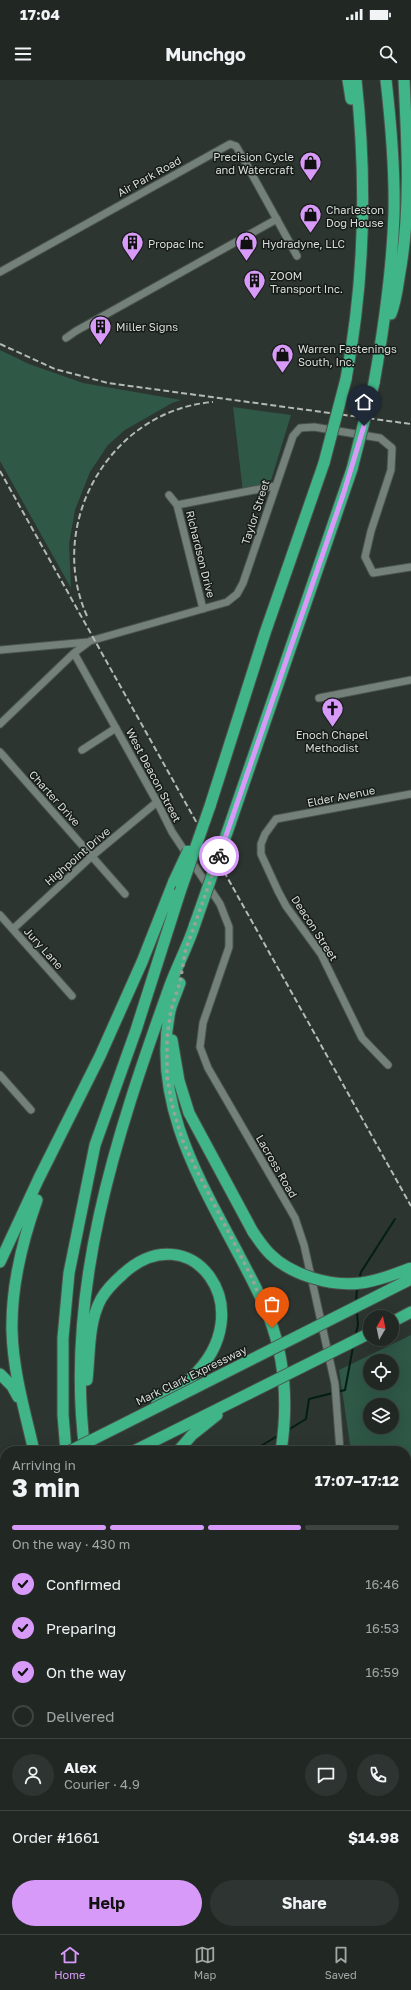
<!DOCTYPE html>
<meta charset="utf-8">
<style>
body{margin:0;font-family:"Golos Text",sans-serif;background:#2d3431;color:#f1f3f6;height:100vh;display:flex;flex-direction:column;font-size:15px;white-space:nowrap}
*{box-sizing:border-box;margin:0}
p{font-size:13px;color:#a2a6a6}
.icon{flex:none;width:22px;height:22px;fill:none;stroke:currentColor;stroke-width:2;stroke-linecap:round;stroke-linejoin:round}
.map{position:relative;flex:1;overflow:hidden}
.details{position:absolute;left:0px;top:1366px;width:411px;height:488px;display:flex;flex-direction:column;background:#212824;border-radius:16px 16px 0 0;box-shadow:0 4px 16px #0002,0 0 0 1px #3e4441}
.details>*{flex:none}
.needle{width:26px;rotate:9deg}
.controls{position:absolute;left:363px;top:1230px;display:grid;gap:8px}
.controls a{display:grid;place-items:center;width:36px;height:36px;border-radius:50%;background:#212824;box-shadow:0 4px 16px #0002,0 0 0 1px #3e4441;font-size:20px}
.pin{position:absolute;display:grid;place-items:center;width:34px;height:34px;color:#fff;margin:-41px -17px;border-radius:50% 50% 50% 0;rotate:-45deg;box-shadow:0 0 4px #0007}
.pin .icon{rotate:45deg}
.courier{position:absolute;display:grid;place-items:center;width:40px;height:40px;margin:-20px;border:3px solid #d89af8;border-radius:50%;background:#fff;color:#222;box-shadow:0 1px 5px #0007}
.head em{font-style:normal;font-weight:700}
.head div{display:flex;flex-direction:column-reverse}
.head{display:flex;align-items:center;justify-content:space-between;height:68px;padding:0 12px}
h1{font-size:26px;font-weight:700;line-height:30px}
.bar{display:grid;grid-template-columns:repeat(4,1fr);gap:6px 4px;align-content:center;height:48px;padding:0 12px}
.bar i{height:5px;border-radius:3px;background:#3e4441}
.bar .active{background:#d89af8}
.bar p{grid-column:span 4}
.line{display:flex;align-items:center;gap:10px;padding:0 12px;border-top:1px solid #3e4441}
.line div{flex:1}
.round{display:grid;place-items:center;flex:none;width:42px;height:42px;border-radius:21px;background:#2d3431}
ol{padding:0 12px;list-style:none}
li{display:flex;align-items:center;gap:12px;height:44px}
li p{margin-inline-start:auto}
li .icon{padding:4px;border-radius:50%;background:#d89af8;color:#111;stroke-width:4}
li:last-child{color:#a2a6a6}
li i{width:22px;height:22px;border:2px solid #3e4441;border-radius:50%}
.button{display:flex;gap:8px;margin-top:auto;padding:8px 12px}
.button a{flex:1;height:46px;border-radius:24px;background:#d89af8;color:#111;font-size:16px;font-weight:700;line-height:46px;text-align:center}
.button a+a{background:#2d3431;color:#f1f3f6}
.status{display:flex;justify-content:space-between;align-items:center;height:28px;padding:0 20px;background:#212824;direction:ltr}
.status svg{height:11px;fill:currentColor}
header{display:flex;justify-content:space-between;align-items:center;height:52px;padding:0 12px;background:#212824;font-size:18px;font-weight:700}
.dock{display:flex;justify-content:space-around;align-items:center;height:56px;border-top:1px solid #3e4441;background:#212824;font-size:11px;color:#a2a6a6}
.dock a{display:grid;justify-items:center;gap:2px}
.dock .active{color:#d89af8}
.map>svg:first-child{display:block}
.green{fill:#2f5846;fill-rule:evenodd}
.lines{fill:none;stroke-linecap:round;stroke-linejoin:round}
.stream{stroke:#031f14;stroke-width:2}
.minor-casing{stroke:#4b534e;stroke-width:9}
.highway-casing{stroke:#4b534e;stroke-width:13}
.minor{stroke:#74807a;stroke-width:7}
.highway{stroke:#40b588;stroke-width:11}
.rail{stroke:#b4bbb7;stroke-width:2;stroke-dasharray:6 3;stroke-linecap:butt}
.highway-bridge-casing{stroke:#4b534e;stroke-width:13;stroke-linecap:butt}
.highway-bridge{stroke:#40b588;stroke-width:11}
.done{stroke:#9ba29e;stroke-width:4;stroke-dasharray:0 7.2}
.route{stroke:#d89af8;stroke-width:5}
.labels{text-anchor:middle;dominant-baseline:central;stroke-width:3;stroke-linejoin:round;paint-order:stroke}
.poi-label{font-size:11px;fill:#d7ddda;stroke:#171c19;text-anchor:start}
.street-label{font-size:11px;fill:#d7ddda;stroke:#171c19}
</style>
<div class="status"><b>17:04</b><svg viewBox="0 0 49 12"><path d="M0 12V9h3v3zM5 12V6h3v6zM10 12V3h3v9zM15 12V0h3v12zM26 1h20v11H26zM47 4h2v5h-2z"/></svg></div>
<header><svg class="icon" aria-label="menu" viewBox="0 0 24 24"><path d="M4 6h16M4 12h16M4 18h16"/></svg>Munchgo<svg class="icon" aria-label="search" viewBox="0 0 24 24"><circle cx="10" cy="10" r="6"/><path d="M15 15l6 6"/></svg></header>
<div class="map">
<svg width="411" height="1854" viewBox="0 0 411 1854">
<rect width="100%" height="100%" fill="#2c3530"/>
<path class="green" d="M0,270L29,284L83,303L181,320L172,323L125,350L108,365L90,392L75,430L69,464L71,508L0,381Z
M233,327L291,335L269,407L243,412Z
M411,1255V1623L406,1614V1371H351L339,1290ZM370,1281H392V1303H370ZM370,1325H392V1347H370Z
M0,1654L5,1656V1729L0,1734Z"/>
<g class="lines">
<path class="stream" d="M359,1200L361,1192L395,1139
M356,1223L357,1208
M355,1257L358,1245L357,1232
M288,1350L306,1339L309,1319L345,1310L353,1267
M256,1371V1369L279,1355
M0,1508L5,1510"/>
<defs>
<path id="minor" d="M0,192L230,64L236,66L243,78L297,176
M66,258L76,251L277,139
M169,415L177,425L203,529
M177,425L275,406
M0,570L88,562
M74,573L157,722L172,752L220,824L229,847V867L203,943L200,967L208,988L295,1138L304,1165L335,1304L340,1371
M319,618L411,600
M0,644L74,573L90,561L227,522L237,514L243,503L293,356L300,348L314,347L380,358L392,368L391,390L371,451L365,477L373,493L411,487
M82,670L116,648
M0,672L125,814
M0,835L72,916
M13,849L92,776L157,722
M388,985L362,958L321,874L286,826L278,811L261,774V764L265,754L276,739L411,714
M0,995L31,1030
M406,1630L411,1639"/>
<path id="highway" d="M348,0L351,19
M391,234C397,219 398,202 401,186C411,124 407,63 404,0
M346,299C365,199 367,100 356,0
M374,303C384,247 392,191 394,134C395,89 391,44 386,0
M210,726L265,553L324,383
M230,744L352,389
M180,903C177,912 172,922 170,931C151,1021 200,1101 240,1177C250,1196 261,1216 269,1237C285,1279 288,1326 281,1371
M172,960L179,1001L189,1033L253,1152
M0,1182L39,1098L100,976L142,882L174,801
M392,1242L411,1232
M0,1294L12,1306L18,1317
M87,1300C90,1273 88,1243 101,1219C106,1210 115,1201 123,1194C190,1132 265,1229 191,1298C181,1308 169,1315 157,1323
M34,1371C25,1332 13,1291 12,1251C11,1205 22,1162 37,1120
M66,1371L63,1335V1258L69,1193L95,1065L136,950L180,812
M85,1371C64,1212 116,1056 169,908C177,886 188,866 195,844
M134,1371L250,1313
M178,1371L192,1355L217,1335
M0,1408L5,1405
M0,1444L5,1441
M0,1585H5
M0,1613H5
M0,1635L5,1637
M202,1849L204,1854
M222,1849L224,1854
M241,1849L243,1854"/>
</defs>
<use href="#minor" class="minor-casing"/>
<use href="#highway" class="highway-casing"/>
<use href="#minor" class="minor"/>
<use href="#highway" class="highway"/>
<path class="rail" d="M0,264L55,289L108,303L411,344
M0,391L411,1126
M87,536C45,443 111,330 213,322"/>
<defs>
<path id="highway-bridge" d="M324,383L346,299
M352,389L374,303
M174,801L188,771
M180,812L210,726
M195,844L230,744
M253,1152C258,1159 263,1167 270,1174C291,1195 331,1207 361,1203C378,1201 395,1194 411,1188
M250,1313L370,1253
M70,1371L411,1199"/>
</defs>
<use href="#highway-bridge" class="highway-bridge-casing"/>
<use href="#highway-bridge" class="highway-bridge"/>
</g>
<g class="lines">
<path class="done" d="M219,776L185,872L180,902L171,930L167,958V997L172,1025L182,1059L196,1089L252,1198L272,1248"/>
<path class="route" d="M219,776L344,412L364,346"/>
</g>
<defs>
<symbol id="shop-pin" viewBox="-11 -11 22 30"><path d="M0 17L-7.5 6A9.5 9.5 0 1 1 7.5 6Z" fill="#d89af8" stroke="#171c19"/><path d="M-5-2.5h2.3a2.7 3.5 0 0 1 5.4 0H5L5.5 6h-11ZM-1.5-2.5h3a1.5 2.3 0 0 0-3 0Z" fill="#111"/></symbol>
<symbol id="building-pin" viewBox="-11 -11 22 30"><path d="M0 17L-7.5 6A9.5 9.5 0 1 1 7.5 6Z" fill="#d89af8" stroke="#171c19"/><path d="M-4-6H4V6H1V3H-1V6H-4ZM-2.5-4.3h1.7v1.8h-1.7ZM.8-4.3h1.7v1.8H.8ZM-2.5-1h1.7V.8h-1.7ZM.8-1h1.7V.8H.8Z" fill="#111"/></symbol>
<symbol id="church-pin" viewBox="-11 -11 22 30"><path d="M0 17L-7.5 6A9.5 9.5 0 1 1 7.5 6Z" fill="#d89af8" stroke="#171c19"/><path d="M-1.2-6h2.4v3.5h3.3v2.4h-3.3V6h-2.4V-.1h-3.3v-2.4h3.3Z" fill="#111"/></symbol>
</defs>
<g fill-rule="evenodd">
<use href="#shop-pin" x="298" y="70" width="25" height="34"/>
<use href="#shop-pin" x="298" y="122" width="25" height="34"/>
<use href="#building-pin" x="120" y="150" width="25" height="34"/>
<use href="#shop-pin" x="234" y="150" width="25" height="34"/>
<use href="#building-pin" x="242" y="188" width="25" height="34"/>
<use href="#building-pin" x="88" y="234" width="25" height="34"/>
<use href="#shop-pin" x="270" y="262" width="25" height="34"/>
<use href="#church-pin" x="320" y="616" width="25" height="34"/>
</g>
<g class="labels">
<g class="poi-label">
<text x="294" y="76" text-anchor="end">Precision Cycle<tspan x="294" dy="13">and Watercraft</tspan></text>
<text x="326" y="129">Charleston<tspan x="326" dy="13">Dog House</tspan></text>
<text x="148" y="163">Propac Inc</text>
<text x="262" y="163">Hydradyne, LLC</text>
<text x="270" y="195">ZOOM<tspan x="270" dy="13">Transport Inc.</tspan></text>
<text x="116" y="246">Miller Signs</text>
<text x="298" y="268">Warren Fastenings<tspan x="298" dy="13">South, Inc.</tspan></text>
<text x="332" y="654" text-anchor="middle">Enoch Chapel<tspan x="332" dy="13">Methodist</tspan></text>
</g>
<g class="street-label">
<text transform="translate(149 96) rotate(-29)">Air Park Road</text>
<text transform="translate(255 432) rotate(-72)">Taylor Street</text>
<text transform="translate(201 474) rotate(76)">Richardson Drive</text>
<text transform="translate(154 695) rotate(62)">West Deacon Street</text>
<text transform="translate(341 716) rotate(-11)">Elder Avenue</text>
<text transform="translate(55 718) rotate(48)">Charter Drive</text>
<text transform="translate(77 776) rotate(-41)">Highpoint Drive</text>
<text transform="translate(315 848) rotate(57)">Deacon Street</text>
<text transform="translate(44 868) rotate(48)">Jury Lane</text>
<text transform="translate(277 1086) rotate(60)">Lacross Road</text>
<text transform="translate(191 1295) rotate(-26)">Mark Clark Expressway</text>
</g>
</g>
</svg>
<div class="controls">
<a><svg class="needle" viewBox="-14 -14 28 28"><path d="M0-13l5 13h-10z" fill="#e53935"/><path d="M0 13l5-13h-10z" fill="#a2a6a6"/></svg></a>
<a><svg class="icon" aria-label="locate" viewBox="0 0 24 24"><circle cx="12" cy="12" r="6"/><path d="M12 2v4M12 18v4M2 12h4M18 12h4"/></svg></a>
<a><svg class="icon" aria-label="layers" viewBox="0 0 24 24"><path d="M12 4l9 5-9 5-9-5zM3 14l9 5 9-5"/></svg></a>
</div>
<div class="pin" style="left:272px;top:1248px;background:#ea580c"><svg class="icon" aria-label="bag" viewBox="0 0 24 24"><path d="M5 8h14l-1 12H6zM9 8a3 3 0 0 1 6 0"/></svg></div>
<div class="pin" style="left:364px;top:346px;background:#1f2937"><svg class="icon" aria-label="home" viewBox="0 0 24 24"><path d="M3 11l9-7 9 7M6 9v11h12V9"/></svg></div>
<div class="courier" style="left:219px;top:776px"><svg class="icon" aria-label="bike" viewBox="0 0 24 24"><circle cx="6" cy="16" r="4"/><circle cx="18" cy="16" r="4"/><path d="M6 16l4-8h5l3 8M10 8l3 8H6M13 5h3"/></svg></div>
<section class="details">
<div class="head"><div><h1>3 min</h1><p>Arriving in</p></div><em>17:07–17:12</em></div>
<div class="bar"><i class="active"></i><i class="active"></i><i class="active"></i><i></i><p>On the way · 430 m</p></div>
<ol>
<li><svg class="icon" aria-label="check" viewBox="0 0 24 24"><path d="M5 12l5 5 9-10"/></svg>Confirmed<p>16:46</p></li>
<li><svg class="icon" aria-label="check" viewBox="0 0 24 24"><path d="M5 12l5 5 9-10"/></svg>Preparing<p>16:53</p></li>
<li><svg class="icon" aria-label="check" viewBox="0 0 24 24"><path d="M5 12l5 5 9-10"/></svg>On the way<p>16:59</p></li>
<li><i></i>Delivered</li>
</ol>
<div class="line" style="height:72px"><a class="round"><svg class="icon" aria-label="person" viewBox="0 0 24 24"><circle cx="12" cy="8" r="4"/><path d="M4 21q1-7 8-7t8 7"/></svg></a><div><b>Alex</b><p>Courier · 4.9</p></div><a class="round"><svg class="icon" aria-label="chat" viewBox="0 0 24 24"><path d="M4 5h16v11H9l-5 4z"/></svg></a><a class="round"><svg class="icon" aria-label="phone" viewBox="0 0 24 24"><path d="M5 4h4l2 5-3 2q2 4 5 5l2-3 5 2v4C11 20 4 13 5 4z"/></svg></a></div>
<div class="line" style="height:52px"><div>Order #1661</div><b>$14.98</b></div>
<div class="button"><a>Help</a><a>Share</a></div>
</section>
</div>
<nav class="dock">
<a class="active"><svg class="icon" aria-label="home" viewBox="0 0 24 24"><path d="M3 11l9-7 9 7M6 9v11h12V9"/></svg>Home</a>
<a><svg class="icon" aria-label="map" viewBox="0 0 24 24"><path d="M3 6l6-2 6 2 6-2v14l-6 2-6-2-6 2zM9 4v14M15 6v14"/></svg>Map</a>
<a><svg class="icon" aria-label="saved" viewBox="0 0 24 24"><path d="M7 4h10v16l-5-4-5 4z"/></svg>Saved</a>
</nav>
